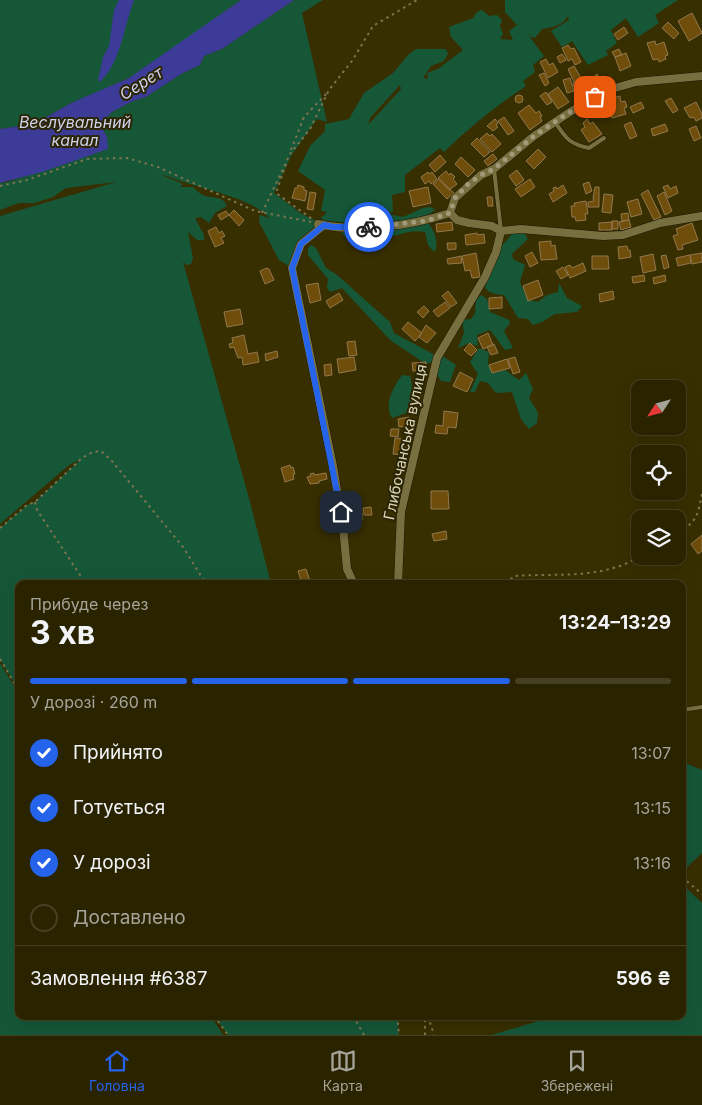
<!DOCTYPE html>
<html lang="uk">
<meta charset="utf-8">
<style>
body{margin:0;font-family:Inter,sans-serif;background:#362f0f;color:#f1f3f6;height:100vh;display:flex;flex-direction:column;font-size:19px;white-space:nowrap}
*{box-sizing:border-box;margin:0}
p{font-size:16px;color:#a5a499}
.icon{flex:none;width:28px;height:28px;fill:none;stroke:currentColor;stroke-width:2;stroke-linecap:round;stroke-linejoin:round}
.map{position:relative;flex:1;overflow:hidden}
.drawer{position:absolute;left:15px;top:580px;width:671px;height:440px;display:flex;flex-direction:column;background:#2a2300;border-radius:10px;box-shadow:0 5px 20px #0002,0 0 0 1px #464022}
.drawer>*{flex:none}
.needle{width:32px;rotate:234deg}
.buttons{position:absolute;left:631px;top:380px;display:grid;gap:10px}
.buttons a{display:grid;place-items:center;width:55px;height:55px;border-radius:10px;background:#2a2300;box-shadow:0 5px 20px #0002,0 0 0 1px #464022;font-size:25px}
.pin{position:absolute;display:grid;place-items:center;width:42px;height:42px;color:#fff;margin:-21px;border-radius:10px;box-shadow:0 2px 8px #0006}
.courier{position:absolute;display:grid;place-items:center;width:50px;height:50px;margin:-25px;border:4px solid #2563eb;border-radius:50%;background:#fff;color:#222;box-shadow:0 1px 6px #0007}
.headline em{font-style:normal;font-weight:700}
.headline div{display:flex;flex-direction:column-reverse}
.headline{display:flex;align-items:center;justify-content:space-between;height:85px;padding:0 15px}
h1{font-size:32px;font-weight:700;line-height:38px}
.bar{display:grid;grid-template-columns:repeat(4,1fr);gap:8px 5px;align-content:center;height:60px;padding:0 15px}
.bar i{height:6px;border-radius:4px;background:#464022}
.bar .active{background:#2563eb}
.bar p{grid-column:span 4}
.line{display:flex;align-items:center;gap:12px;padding:0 15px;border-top:1px solid #464022}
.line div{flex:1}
ol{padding:0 15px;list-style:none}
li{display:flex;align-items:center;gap:15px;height:55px}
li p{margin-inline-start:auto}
li .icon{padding:5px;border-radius:50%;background:#2563eb;color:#fff;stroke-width:4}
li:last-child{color:#a5a499}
li i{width:28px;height:28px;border:2px solid #464022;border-radius:50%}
.dock{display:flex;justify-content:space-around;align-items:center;height:70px;border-top:1px solid #464022;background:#2a2300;font-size:14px;color:#a5a499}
.dock a{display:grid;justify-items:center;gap:2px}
.dock .active{color:#2563eb}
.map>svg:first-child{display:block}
.green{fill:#165738;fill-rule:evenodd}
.water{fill:#3c3c98}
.building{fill:#6f4d0b;stroke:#92784e}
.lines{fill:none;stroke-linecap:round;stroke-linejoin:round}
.lane-casing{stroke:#1c1701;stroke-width:5}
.street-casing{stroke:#1c1701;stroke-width:9}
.path{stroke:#7c7550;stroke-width:2;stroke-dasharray:2.5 4;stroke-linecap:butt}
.lane{stroke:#786f40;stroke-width:4}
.street{stroke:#786f40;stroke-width:8}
.done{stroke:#a19b7a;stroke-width:5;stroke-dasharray:0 9}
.route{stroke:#2563eb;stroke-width:6}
.labels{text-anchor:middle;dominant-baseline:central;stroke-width:4;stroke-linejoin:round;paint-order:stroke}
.street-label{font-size:15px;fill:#d9d5bc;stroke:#2c2502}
.water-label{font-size:16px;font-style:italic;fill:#ced2ec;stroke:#2c2502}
</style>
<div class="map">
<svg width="702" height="1035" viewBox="0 0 702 1035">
<rect width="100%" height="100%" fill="#382f00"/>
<path class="green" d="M0,0H241L139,73L98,92L71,103L34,124L0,129Z
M294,0H323L302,13L327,122L317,119L291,156L274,193L302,214L324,225L301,244L292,268L279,260L259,222L260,215L270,218C250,198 210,191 184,182C176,180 170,176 162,175L183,184L180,187H193C196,190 199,193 203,195C212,199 223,195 227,206L215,213L209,223L201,217L195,218L204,235V240H197L188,232L193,258L191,264L186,265L183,262L250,502L271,584H19V691L0,659V528L27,505L35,502L81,459L69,465L0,524V216L116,182L66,188L53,197L35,203H19L0,210V183L7,182L107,149V137L100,124L112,112L133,101L146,97L181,74L200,65L204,56L222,49Z
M505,0H678L655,15L659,23L638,37L626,18L611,30L617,43L606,51L608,55L588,65L572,41L562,47L551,31L569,20L568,16C563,26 552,27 542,29L535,38L531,37L527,33L544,56L533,65L535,72L523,81L526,86C496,106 470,127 444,152L440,148L405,175V192L392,195L393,212L384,213L403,217L423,208L431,207L435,210L423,218L400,222L353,224L323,220L321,218L327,212L321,211L325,190L298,171L310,146L325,131V124L349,119L364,93L393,73L409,54L416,49H446L448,54L444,61L431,66L423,78L428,79L427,73L438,69L463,50L451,37L449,27L473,18L477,12L482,10L489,16L497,15L502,20L500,26L503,34L500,39L513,40L509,31L517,25L505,12ZM400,85L401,89L368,125L370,118Z
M426,221C434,229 439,240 435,251H433L428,245L425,232C402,227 389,246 368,231L365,237L347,239L341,232L347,228Z
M523,231L528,239L512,254L513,259L525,265L520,282L528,300L538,302L547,295L558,292L559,283L567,298L582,306L577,312L555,314L542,322L533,325L528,319L518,318L504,295C497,294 488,294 485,287L501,247L512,234Z
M311,245L316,248L326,268L336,274L390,322L394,333L433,354L434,361L426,364L390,340L342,288L330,292L327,288L328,279L308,255V248Z
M482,295L487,299L490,312L509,320L510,323L504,331L513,348L505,350L490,330L477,335L478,346L469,343L458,348L464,333L462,320L471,319L475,313L476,299Z
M479,348L489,352L488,364L492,373L505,370L519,380L526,373L533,389L529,398L538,413L537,423L529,429L521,419L512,392L496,393L488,383L480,381L475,392H470L478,374L470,362Z
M441,355L456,365L450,382L441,381L438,376L437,358Z
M402,375L410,376C414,388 411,400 409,412L392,418C383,404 394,386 402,375Z
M0,663L19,694V1016H211L223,1035H0Z
M683,762L702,770V853L685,869L682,867Z
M683,885L702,903V1035H491L556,1016H682Z
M214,1016H399L398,1024L399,1035H228Z"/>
<path class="water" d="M119,0H134C124,26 121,62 100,82L98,80L103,57L109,46L114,10Z
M241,0H294L222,49L204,56L200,65L181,74L146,97L133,101L112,112L100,124L107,137L108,149L42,172L0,183V129L34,124L71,103L129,78Z"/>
<path class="building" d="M692,13L702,33L689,41L678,21Z
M668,22L679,33L674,39L662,28Z
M624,27L628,33L618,40L614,34Z
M655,41L656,45L664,42L668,55L665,56L666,59L659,62L658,59L653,60L647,43Z
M568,45L571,49L574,48L581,62L575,65L572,59L568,61L562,48Z
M619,49L622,55L615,57L612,52Z
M626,53L631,66L620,71L615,57Z
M562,54L566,60L560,63L557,57Z
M546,59L549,65L553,63L558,72L548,78L540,62Z
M574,66L581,78L574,82L568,69Z
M544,73L549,83L545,86L539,75Z
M597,74L603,83L597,87L591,79Z
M570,78L574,91L567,93L563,80Z
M582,81L587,94L577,97L573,83Z
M558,87L569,102L558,109L548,94Z
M546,92L552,102L547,105L540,96Z
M515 99a4 4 0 1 1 8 0a4 4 0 1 1-8 0Z
M620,96L621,102L625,101L627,107L624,108L626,114L612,118L606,100Z
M671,98L678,110L673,113L665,101Z
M641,102L644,108L633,113L630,107Z
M696,102L702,114V118L696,121L694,117L690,118L684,108Z
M529,105L536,113L539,111L542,116L540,117L542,121L530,130L518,113Z
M504,117L514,131L508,135L498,121Z
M495,119L498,123L496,125L498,127L493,131L487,126Z
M587,119L590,124L593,122L602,134L589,142L581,130L585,127L583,123Z
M631,122L637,136L630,139L624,125Z
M665,124L668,131L653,136L651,129Z
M696,126L701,138L694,141L689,129Z
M487,133L490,136L492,134L501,144L492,152L480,139Z
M477,138L490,152L484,157L471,144Z
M538,149L546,157L534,169L526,161Z
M493,154L497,159L488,166L484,161Z
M440,155L446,162L435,172L429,165Z
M461,157L475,170L468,177L455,164Z
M517,170L524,180L516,186L509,176Z
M446,171L449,175L451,173L455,177L453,179L457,184L449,190L438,178Z
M428,172L429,174L432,172L437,179L431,184L429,181L425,184L421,177Z
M439,179L454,193L447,199L433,184Z
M530,179L535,187L521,197L515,189Z
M589,182L592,191L586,194L583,184Z
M298,185L304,187V190L307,191L305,201L292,198L295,188H297Z
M563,185L567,193L553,202L549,194L554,191L553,188L556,187L557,189Z
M668,185L670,189L676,186L678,193L668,198L663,187Z
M428,187L431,203L413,207L409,191Z
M595,187H599V207H588V202L594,201L593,198Z
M648,190L661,217L654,220L641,194Z
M310,192L316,193L313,210L307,209Z
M664,192L672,211L665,215L657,196Z
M604,194L613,195L611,213L602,212Z
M487,197H492L493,206H488Z
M638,199L642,214L631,217L627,202Z
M586,201L588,214H585L586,220L576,221L575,217H572L571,206H575L574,203Z
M234,210L244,220L239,226L229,215Z
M226,211L229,215L221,220L218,215Z
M628,213L629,220L622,221L621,214Z
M629,220L631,227L621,230L619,222Z
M612,221H618V229H612Z
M452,222L453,230L437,232L436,224Z
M612,222V230H599V223Z
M692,223L698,240L682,245L683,249L678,250L673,236L678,234L676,229Z
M216,227L219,233L222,231L225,236L221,238L224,243L215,247L208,231Z
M477,233V235L484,234L485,243L466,245L465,235Z
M551,241V246L555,245L557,259L541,260L539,242Z
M447,243H456V249L448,250Z
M627,246L628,250H630L631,257L619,259L618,247Z
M532,252L538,263L530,267L525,256Z
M476,253L480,277L472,278L470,270L465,271L462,256Z
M702,253V262L692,264L690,255Z
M653,254L656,270L643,273L640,257Z
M666,255L669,267L664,269L661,256Z
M690,255L691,263L678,266L676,258Z
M461,256L462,263L448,264L447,259Z
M592,256H608L609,269H592Z
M583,263L586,271L570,278L565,267L570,265L572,268Z
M563,267L568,275L561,279L556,271Z
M267,268L269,269L274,280L265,284L260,271Z
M644,275L645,281L633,283L632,277Z
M665,275L666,281L654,284L653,278Z
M538,280L543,295L528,301L523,286Z
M318,283L321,300L310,303L306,285Z
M448,291L457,303L451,307L442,296Z
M613,291L614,299L600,302L599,294Z
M339,293L343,300L330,308L326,301Z
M502,297V308L489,309V298Z
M445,302L450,308L438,317L433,311Z
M424,306L429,311L423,318L417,312Z
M240,309L243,324L227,327L224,312Z
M408,322L422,333L415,341L402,329Z
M426,325L436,333L427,343L419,337Z
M488,333L493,345L483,349L478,338Z
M244,335L248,354L257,352L259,362L243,365L242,357L238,358L234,347L230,348L229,344L233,343L232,338Z
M355,341L357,355L349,356L347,342Z
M470,343L477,350L471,356L464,350Z
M494,344L498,353L491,355L487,347Z
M277,351L278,357L266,361L265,354Z
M354,357L356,370L339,373L337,359Z
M515,357L520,372L513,374L508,359Z
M507,359L510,368L492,373L489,365Z
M426,362V370L413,371L412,363Z
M331,364L332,375L325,376L324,365Z
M460,372L473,379L467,392L453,386Z
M414,389L422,391L418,409L410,407Z
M444,411L458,413L456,428L448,427L447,434L435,433L436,425L443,426Z
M409,417L410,425L399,427L398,419Z
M391,429H399L398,437L390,436Z
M395,438L407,439L405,455L393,454Z
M290,465L291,468L293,467L295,474H293L294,479L285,482L281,468Z
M314,473V475L326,473L327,479L319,481V483L310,484L307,477L311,476L310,474Z
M431,491H448L449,509H431Z
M371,507L372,515H364L363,508Z
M362,513V520L352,521L351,514Z
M446,531L447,539L434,541L432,534Z
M702,535V551L698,554L691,544Z
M306,569L311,584H302L298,571Z"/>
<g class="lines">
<defs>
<path id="lane" d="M555,122C566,138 569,144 589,148L604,138
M494,169L501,231
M682,710L702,707"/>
<path id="street" d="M450,213L457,220L469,223L492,226L501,231L521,229L603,236L623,235L660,223L702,216
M318,224C359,233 410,226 450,213L455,198L481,175L494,169L534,136L570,112L608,90L636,82L702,76
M324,225L301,244L292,268L333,466L343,527L347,569L354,584
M398,584L401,512L437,358L485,277L496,252L501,231"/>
</defs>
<use href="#lane" class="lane-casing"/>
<use href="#street" class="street-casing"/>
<path class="path" d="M291,150L304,117L328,92
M286,164L276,193L312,219
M0,186L27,180L87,159L127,158L158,167L255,211L311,222
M262,213L290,154L310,129L329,90L352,61L373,26L417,0
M35,502L37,510L86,584
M0,528L27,505L35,502L82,458L93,452L101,451L111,460L183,547L206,584
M678,533C698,520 697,517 702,494
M506,584L514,576C556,573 603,580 640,556
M0,659L19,691
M682,877L702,894
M214,1016L228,1035
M353,1016L364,1035
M399,1016L398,1024L399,1035
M428,1016L434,1035
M523,1016L524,1018
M425,1035V1016"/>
<use href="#lane" class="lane"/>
<use href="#street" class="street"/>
</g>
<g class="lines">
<path class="done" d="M369,227L426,221L450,213L455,198L468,184L481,175L494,169L534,136L570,112L595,97"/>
<path class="route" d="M341,512L292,268L301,244L324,225L333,227H369"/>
</g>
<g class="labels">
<g class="street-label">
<text transform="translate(405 442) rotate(-78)">Глибочанська вулиця</text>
</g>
<g class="water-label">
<text transform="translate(141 83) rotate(-32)">Серет</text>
<text x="75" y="122">Веслувальний<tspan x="75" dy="18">канал</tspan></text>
</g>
</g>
</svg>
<div class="buttons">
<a><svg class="needle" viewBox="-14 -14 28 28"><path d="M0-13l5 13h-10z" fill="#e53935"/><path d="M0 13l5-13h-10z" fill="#a5a499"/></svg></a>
<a><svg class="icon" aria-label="locate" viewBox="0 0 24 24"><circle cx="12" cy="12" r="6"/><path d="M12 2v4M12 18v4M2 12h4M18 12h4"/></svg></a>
<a><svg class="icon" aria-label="layers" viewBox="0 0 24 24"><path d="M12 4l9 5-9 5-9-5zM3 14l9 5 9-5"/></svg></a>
</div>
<div class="pin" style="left:595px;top:97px;background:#ea580c"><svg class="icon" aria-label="bag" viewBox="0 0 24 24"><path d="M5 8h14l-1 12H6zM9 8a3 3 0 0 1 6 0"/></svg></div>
<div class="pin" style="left:341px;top:512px;background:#1f2937"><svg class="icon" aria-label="home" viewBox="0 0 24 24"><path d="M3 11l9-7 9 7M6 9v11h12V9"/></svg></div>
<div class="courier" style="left:369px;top:227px"><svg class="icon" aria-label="bike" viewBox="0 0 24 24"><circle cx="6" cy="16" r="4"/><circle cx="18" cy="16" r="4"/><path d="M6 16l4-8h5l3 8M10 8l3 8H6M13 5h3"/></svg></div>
<section class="drawer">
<div class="headline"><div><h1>3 хв</h1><p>Прибуде через</p></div><em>13:24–13:29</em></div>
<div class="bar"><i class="active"></i><i class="active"></i><i class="active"></i><i></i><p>У дорозі · 260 m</p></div>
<ol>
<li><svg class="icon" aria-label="check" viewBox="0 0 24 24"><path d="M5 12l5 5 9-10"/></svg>Прийнято<p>13:07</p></li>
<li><svg class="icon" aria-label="check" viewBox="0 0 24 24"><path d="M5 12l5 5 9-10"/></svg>Готується<p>13:15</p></li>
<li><svg class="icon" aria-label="check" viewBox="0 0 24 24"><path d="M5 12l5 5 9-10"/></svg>У дорозі<p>13:16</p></li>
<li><i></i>Доставлено</li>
</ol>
<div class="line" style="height:65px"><div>Замовлення #6387</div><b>596 ₴</b></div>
</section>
</div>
<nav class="dock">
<a class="active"><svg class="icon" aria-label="home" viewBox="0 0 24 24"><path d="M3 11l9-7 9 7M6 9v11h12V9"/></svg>Головна</a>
<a><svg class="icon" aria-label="map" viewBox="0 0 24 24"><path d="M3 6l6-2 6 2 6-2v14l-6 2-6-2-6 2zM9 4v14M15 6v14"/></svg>Карта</a>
<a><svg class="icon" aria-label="saved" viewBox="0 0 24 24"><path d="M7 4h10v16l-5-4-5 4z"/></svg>Збережені</a>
</nav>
